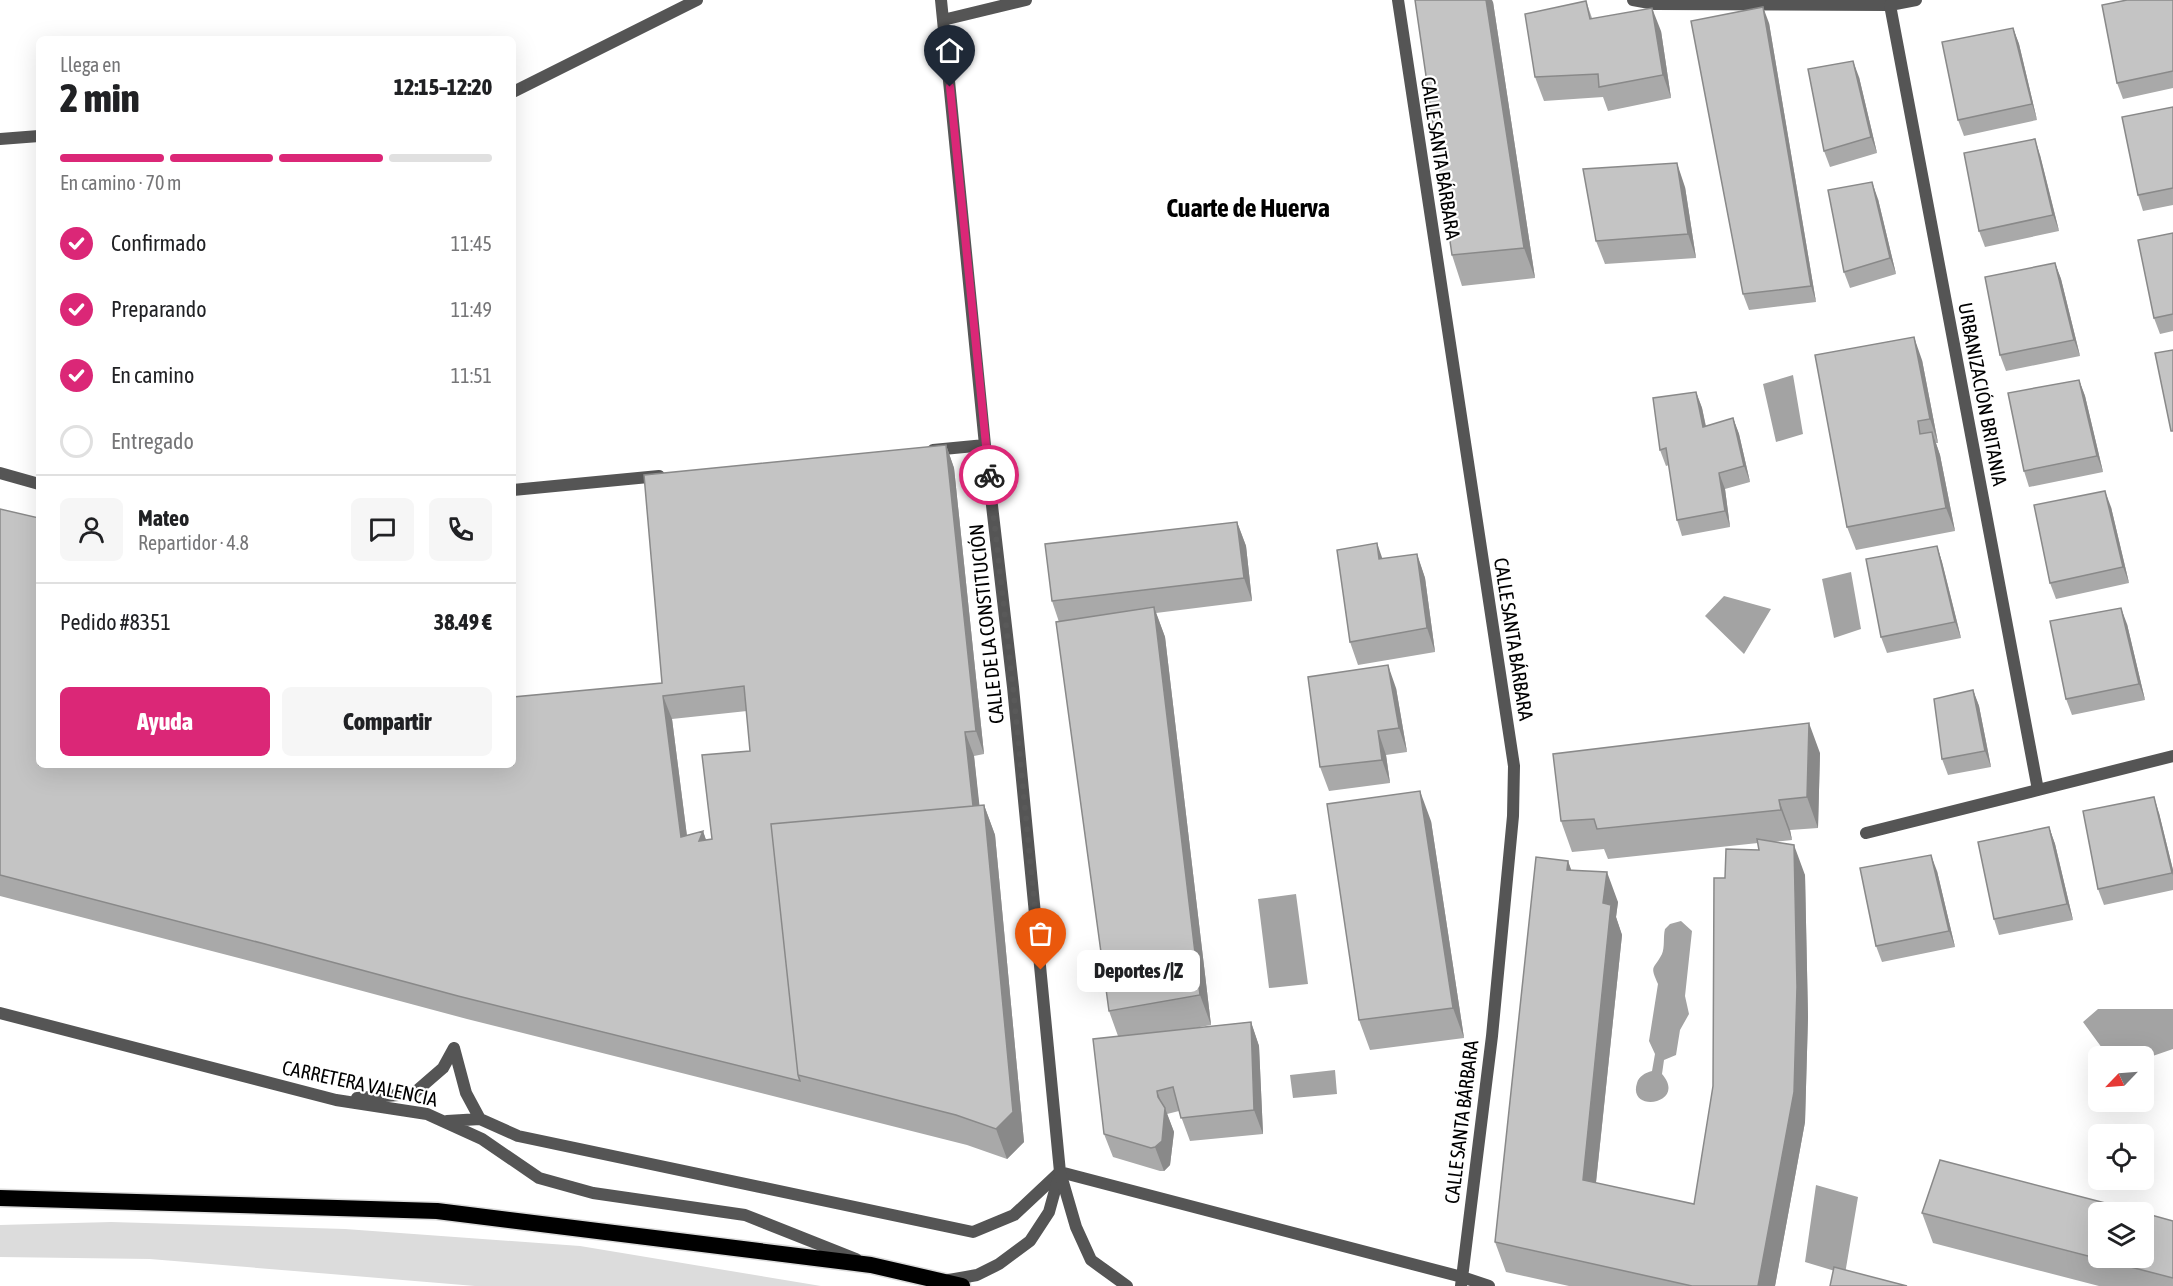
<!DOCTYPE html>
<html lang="es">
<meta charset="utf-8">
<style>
body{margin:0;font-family:"Asap Condensed",sans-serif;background:#f6f6f6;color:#202124;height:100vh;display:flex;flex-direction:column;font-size:22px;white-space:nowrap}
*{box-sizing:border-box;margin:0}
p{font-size:20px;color:#757577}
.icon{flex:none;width:33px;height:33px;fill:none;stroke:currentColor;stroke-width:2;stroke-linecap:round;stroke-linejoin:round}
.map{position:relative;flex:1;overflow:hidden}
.panel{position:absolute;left:36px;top:36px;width:480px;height:732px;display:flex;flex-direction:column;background:#fff;border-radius:9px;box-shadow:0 6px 24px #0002}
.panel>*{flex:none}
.needle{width:39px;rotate:245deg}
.buttons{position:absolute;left:2088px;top:1046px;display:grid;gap:12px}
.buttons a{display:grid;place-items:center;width:66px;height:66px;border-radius:9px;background:#fff;box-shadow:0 6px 24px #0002;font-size:30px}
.pin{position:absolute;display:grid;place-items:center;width:51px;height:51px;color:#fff;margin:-62px -26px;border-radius:50% 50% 50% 0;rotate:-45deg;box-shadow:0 0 6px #0007}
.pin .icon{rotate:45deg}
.courier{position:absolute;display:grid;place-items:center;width:60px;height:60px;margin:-30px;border:4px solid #db2777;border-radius:50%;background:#fff;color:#222;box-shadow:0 2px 8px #0007}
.bubble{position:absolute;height:42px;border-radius:9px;background:#fff;box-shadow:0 6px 24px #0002;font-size:20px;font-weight:800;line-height:42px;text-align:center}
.summary em{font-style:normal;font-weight:800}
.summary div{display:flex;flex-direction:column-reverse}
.summary{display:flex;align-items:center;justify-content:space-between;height:102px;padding:0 24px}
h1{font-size:39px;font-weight:800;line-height:45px}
.bar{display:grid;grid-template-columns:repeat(4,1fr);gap:9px 6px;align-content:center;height:72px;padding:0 24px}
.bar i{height:8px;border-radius:4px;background:#e0e0e0}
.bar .active{background:#db2777}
.bar p{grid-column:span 4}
.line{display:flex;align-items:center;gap:15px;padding:0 24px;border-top:2px solid #e0e0e0}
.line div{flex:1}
.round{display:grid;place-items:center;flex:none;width:63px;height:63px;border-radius:9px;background:#f6f6f6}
ol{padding:0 24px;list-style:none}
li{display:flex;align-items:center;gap:18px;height:66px}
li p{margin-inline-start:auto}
li .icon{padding:6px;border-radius:50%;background:#db2777;color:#fff;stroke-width:4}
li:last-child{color:#757577}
li i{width:33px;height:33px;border:3px solid #e0e0e0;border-radius:50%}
.cta{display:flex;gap:12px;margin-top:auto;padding:12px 24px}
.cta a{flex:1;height:69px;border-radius:9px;background:#db2777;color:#fff;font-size:24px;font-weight:800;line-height:69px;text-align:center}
.cta a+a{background:#f6f6f6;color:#202124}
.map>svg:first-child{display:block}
.green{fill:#dcdcdc}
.water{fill:#a3a3a3}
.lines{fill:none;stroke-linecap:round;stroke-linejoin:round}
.trunk-casing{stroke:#dbdbdb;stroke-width:19}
.service{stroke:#555;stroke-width:12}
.pedestrian{stroke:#555;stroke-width:12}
.minor{stroke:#555;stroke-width:12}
.tertiary{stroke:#555;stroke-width:12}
.trunk{stroke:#000;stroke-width:16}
.wall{fill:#a9a9a9;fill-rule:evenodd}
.shaded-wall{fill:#898989}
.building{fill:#c4c4c4;stroke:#898989;stroke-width:1.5;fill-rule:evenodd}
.done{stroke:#595959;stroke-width:6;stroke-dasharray:0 10.8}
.route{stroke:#db2777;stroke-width:8}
.labels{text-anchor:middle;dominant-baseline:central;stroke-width:4.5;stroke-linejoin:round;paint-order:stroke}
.street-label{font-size:20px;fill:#000;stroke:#fff}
.district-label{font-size:26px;font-weight:bold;fill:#000;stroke:#fff}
</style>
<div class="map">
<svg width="2173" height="1286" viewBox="0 0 2173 1286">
<rect width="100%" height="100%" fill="#fff"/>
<path class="green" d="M111,1222L345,1229L580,1246L821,1286H475L150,1259L0,1257V1225Z"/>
<path class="water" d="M1793,375L1803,434L1776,442L1763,384Z
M1851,572L1861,629L1834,638L1822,579Z
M1724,596L1771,609L1744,654L1705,616Z
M1296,894L1308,984L1269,988L1258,899Z
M1681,921L1692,931L1685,996L1689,1014L1680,1030L1676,1055L1664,1060L1662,1074C1688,1104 1627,1114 1637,1083C1639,1076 1645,1073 1652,1071L1655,1054L1649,1041L1658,984C1649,964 1654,970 1662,954C1665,947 1663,937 1665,929L1670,924Z
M2098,1009H2173V1049L2144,1059V1056H2132L2102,1048L2083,1022Z
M1335,1070L1337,1094L1293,1098L1290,1075Z
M1816,1185L1858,1197L1845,1274L1805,1262Z"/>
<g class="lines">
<defs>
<path id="trunk" d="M0,1198L437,1211L871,1265L962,1286"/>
</defs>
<use href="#trunk" class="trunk-casing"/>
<path class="service" d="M0,1013L336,1100L427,1114L482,1139L539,1178L593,1193L745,1215L856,1259
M454,1048L466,1093L480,1119
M357,1098L413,1094L443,1068L454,1048
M447,1121L480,1119L518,1136L973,1232L1014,1215L1060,1172"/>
<path class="pedestrian" d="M1633,0L1655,4L1890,5"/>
<path class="minor" d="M941,0L985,445L1013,687L1060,1172L1049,1212L1030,1241L999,1264L977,1275L949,1280
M1398,0L1514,766L1513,816L1492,1036L1461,1286
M1916,0L1890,5L2038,790L2173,756
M943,20L1026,0
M513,92L697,0
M0,139L39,136
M933,450L985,445
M0,473L39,484
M513,490L659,476
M1866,833L2038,790
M1060,1172L1462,1277L1489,1286"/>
<path class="tertiary" d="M1060,1172L1076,1227L1091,1260L1127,1286"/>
<use href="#trunk" class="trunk"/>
</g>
<path class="wall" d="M2173,0V88L2123,99L2117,83Z
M1586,1L1592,18L1661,31L1671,98L1608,111L1603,97L1544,101L1535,77Z
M1493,2L1535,278L1462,286L1452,255Z
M1769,23L1816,302L1749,310L1743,294Z
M2013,28L2019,44L2037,120L1964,136L1958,120Z
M1859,77L1877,153L1830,167L1824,151Z
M2173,107V205L2143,211L2138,195Z
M2040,155L2059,231L1985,247L1979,231Z
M1685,187L1696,258L1605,264L1596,241Z
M1878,199L1896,274L1850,288L1844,272Z
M2173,233V331L2160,334L2154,318Z
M2055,263L2061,279L2080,356L2006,371L2000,355Z
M1922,360L1938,443H1936L1940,455L1955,531L1856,550L1847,527Z
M2079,380L2085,396L2103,472L2029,487L2024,471Z
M1696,392L1702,408L1706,426L1733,418L1739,434L1750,482L1725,489L1730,527L1682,536L1677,520L1669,465L1666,466L1660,450Z
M946,445L954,468L984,754L974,756L979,806L984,805L995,835L1024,1142L1007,1159L967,1145L467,1019L273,967L0,896V509L39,765L662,683ZM747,711L750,751L712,839L706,840L703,831L687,836L672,719Z
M2111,507L2129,583L2056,599L2050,583Z
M1237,522L1246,546L1252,601L1156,613L1165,637L1211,1025L1194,1028L1251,1022L1259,1046L1263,1134L1190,1141L1179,1111L1167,1114L1174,1132L1170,1165L1164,1171H1160L1113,1157L1104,1134L1118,1036L1109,1011L1059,622L1052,601Z
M1937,546L1942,562L1961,638L1887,653L1881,637Z
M1417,554L1425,578L1435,652L1358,665L1350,642L1382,559Z
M2127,624L2145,700L2072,715L2066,699Z
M1396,688L1407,752L1386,755L1390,783L1329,791L1320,767Z
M1973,690L1979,706L1991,767L1948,775L1942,759Z
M1820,753L1818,828L1790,830L1792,840L1774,842L1805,875L1808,1017L1805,1122L1775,1286H1569L1506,1272L1495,1242L1568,861L1571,871L1618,902L1616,917L1622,935L1596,1183L1694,1204L1713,1086L1725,878L1759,850L1758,843L1608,859L1604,849L1572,852L1561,821Z
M2159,813L2173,870V890L2104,905L2098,889Z
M1431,821L1464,1038L1370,1050L1359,1020Z
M2049,827L2055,844L2073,920L1999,935L1994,919Z
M1937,871L1955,947L1882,962L1876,946Z
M1922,1213L2173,1221V1286H2099L1933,1243Z"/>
<path class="shaded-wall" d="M1486,0H1492L1493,2L1535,278L1524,248Z
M1763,7L1769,23L1816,302L1811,286Z
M1652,8L1661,31L1671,98L1663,75Z
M2013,28L2019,44L2037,120L2032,104Z
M1853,61L1859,77L1877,153L1871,137Z
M2035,139L2040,155L2059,231L2053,215Z
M1677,163L1685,187L1696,258L1688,234Z
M1872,182L1878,199L1896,274L1890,258Z
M2055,263L2061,279L2080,356L2074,340Z
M1914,337L1922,360L1938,443L1930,419Z
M2079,380L2085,396L2103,472L2097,456Z
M1696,392L1702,408L1709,443L1703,427Z
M1733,418L1739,434L1750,482L1744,466Z
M1932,432L1940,455L1955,531L1946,508Z
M946,445L954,468L984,754L976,731Z
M1719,473L1725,489L1730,527L1725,511Z
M2105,491L2111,507L2129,583L2123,567Z
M1237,522L1246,546L1252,601L1244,578Z
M1377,543L1385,566L1379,559Z
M1937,546L1942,562L1961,638L1955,622Z
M1417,554L1425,578L1435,652L1427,628Z
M1154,607L1165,637L1211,1025L1200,995Z
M2121,608L2127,624L2145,700L2139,684Z
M1388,665L1396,688L1407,752L1399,728Z
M1973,690L1979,706L1991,767L1985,751Z
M663,696L672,719L690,860L681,837Z
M1809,723L1820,753L1818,828L1807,797Z
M1378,731L1386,755L1390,783L1382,760Z
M965,732L974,756L983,837L974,813Z
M1420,791L1431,821L1464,1038L1453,1008Z
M2154,797L2159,813L2173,870V876Z
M1779,800L1790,830L1792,840L1781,810Z
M984,805L995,835L1024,1142L1007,1159L996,1129Z
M2049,827L2055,844L2073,920L2067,904Z
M703,831L711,855L699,841Z
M1794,845L1805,875L1808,1017L1805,1122L1775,1286H1758Z
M1931,855L1937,871L1955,947L1949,931Z
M1568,861L1579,891L1567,870Z
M1607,872L1618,902L1616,917L1622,935L1593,1210L1583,1180L1603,903Z
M1251,1022L1259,1046L1263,1134L1254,1110Z
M1157,1091L1165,1112V1108L1174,1132L1170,1165L1164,1171L1155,1147L1158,1097Z"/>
<path class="building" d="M1415,0H1486L1524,248L1452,255Z
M2127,0H2173V71L2117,83L2102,5Z
M1586,1L1590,19L1652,8L1663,75L1599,87L1598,74L1535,77L1525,14Z
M1763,7L1811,286L1743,294L1691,21Z
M2013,28L2032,104L1958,120L1942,42Z
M1853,61L1871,137L1824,151L1808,69Z
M2173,107V188L2138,195L2122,117Z
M2035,139L2053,215L1979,231L1964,153Z
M1677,163L1688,234L1596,241L1583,169Z
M1872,182L1890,258L1844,272L1828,190Z
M2173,233V314L2154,318L2138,240Z
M2055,263L2074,340L2000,355L1985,277Z
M1914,337L1930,419L1918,421L1920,434L1932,432L1946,508L1847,527L1815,355Z
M2173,350V431H2171L2155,353Z
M2079,380L2097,456L2024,471L2008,393Z
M1696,392L1703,427L1733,418L1744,466L1719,473L1725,511L1677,520L1666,448L1660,450L1653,398Z
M946,445L976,731L965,732L973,806L771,824L798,1075L800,1081L458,996L265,944L0,875V509L39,518V765H513V697L662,683L644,475ZM744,686L750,751L702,755L712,839L699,841L703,831L681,837L663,696Z
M2105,491L2123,567L2050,583L2034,505Z
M1237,522L1244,578L1052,601L1045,544Z
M1377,543L1379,559L1417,554L1427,628L1350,642L1337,550Z
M1937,546L1955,622L1881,637L1866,559Z
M1154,607L1200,995L1109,1011L1056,622Z
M2121,608L2139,684L2066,699L2050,621Z
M1388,665L1399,728L1378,731L1382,760L1320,767L1308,677Z
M1973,690L1985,751L1942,759L1934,699Z
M1809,723L1807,797L1779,800L1781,810L1597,829L1594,819L1561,821L1553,754Z
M1420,791L1453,1008L1359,1020L1327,804Z
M2154,797L2172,873L2098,889L2083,811Z
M984,805L1013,1112L996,1129L956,1115L798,1075L771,824Z
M2049,827L2067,904L1994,919L1978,842Z
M1757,839L1794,845L1797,987L1794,1092L1758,1286H1692L1495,1242L1536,857L1568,861L1567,870L1607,872L1603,903L1611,905L1583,1180L1694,1204L1713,1086L1714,878H1725L1726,849L1759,850Z
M1931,855L1949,931L1876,946L1860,868Z
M1251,1022L1254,1110L1181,1118L1173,1087L1157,1091L1158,1097L1165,1108L1162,1141L1155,1147L1151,1148L1104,1134L1093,1039Z
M1940,1160L2140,1212H2098V1257H2144V1213L2173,1221V1278L1922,1213Z
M1834,1267L1907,1286H1830Z"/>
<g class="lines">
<path class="done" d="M989,475L1013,687L1041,970"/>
<path class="route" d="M950,87L989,475"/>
</g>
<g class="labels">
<g class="street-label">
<text transform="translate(1441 158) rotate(81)">CALLE SANTA BÁRBARA</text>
<text transform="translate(1983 394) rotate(79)">URBANIZACIÓN BRITANIA</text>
<text transform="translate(986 624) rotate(-96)">CALLE DE LA CONSTITUCIÓN</text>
<text transform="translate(1514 639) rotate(81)">CALLE SANTA BÁRBARA</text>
<text transform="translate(360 1083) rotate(12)">CARRETERA VALENCIA</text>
<text transform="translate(1461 1122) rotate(-83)">CALLE SANTA BÁRBARA</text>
</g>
<g class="district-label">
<text x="1248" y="208">Cuarte de Huerva</text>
</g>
</g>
</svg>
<div class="buttons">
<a><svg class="needle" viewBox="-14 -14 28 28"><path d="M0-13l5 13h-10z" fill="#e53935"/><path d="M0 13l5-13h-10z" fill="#757577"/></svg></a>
<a><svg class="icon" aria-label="locate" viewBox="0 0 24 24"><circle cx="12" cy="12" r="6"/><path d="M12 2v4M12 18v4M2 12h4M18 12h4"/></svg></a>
<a><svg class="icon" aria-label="layers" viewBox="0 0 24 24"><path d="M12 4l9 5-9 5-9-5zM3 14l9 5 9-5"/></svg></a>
</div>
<div class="pin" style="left:1041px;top:970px;background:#ea580c"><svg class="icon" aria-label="bag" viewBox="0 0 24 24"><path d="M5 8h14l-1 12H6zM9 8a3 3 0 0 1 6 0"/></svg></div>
<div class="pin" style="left:950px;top:87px;background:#1f2937"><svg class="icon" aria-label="home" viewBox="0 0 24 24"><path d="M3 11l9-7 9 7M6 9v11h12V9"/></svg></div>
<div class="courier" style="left:989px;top:475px"><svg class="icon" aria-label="bike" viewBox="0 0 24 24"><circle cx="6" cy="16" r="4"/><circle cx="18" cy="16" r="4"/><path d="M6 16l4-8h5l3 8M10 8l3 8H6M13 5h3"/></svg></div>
<div class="bubble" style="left:1077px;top:950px;width:123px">Deportes /|Z</div>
<section class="panel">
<div class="summary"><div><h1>2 min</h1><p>Llega en</p></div><em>12:15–12:20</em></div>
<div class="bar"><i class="active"></i><i class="active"></i><i class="active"></i><i></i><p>En camino · 70 m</p></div>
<ol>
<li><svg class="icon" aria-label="check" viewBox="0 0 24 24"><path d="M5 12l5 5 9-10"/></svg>Confirmado<p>11:45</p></li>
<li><svg class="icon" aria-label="check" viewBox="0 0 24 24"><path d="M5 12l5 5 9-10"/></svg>Preparando<p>11:49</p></li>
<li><svg class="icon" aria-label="check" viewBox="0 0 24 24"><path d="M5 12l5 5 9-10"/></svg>En camino<p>11:51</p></li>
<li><i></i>Entregado</li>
</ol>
<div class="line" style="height:108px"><a class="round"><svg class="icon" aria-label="person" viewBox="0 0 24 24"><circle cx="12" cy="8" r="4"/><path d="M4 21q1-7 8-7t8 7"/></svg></a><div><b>Mateo</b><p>Repartidor · 4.8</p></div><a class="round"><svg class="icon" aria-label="chat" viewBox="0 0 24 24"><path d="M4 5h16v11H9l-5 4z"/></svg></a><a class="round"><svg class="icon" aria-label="phone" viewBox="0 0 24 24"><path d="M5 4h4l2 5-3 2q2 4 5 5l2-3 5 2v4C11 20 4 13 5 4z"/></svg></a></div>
<div class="line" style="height:78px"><div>Pedido #8351</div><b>38.49 €</b></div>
<div class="cta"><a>Ayuda</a><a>Compartir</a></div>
</section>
</div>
